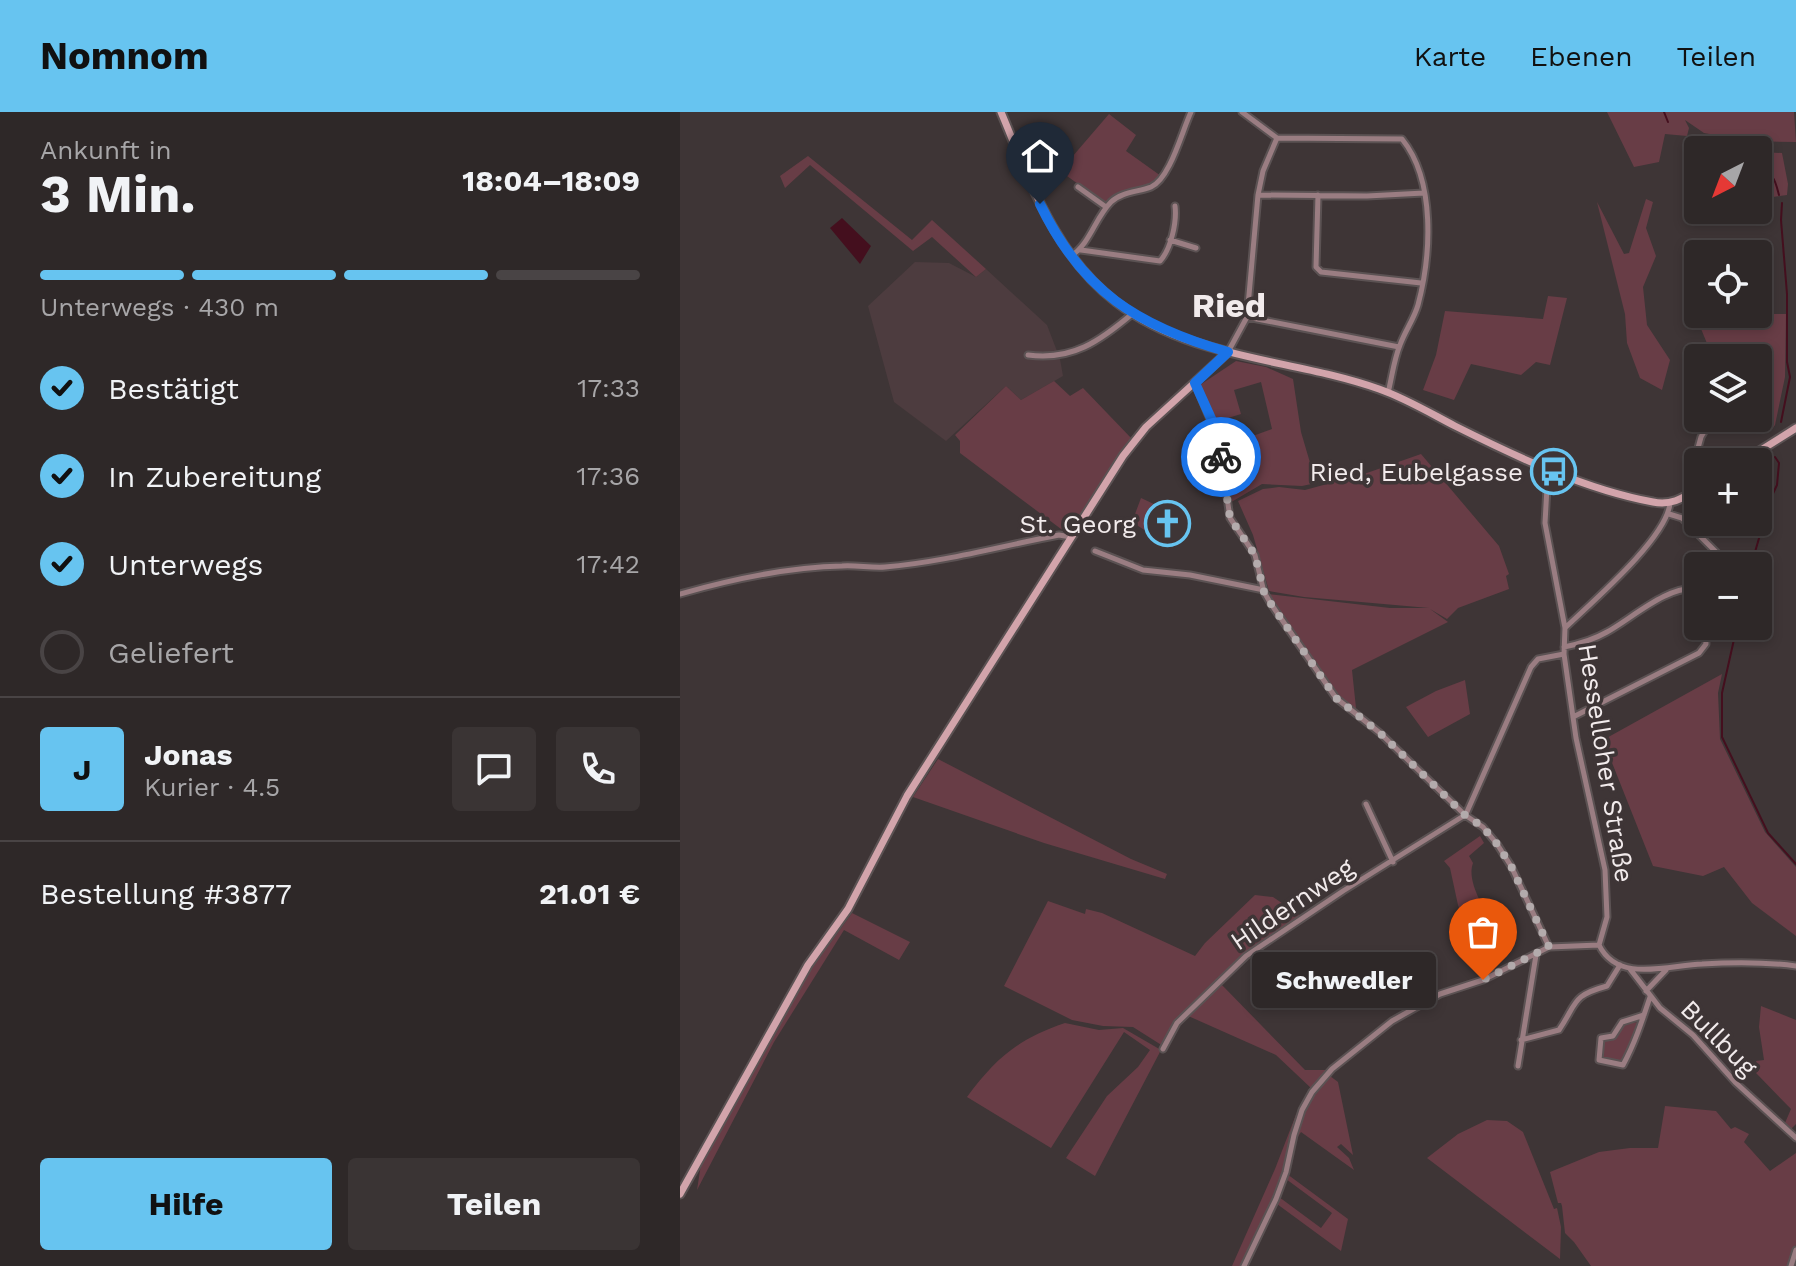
<!DOCTYPE html>
<html lang="de">
<meta charset="utf-8">
<style>
body{margin:0;font-family:"Work Sans",sans-serif;background:#3a3434;color:#f1f3f6;height:100vh;display:flex;flex-direction:column;font-size:30px;white-space:nowrap}
*{box-sizing:border-box;margin:0}
p{font-size:26px;color:#a7a6a8}
.icon{flex:none;width:44px;height:44px;fill:none;stroke:currentColor;stroke-width:2;stroke-linecap:round;stroke-linejoin:round}
.map{position:relative;flex:1;overflow:hidden}
.sheet{display:flex;flex-direction:column;background:#2e2828;width:680px}
.sheet>*{flex:none}
.needle{width:52px;rotate:222deg}
.controls{position:absolute;left:1004px;top:24px;display:grid;gap:16px}
.controls a{display:grid;place-items:center;width:88px;height:88px;border-radius:8px;background:#2e2828;box-shadow:0 4px 12px #0003,0 0 0 2px #494445;font-size:40px}
.pin{position:absolute;display:grid;place-items:center;width:68px;height:68px;color:#fff;margin:-82px -34px;border-radius:50% 50% 50% 0;rotate:-45deg;box-shadow:0 0 8px #0007}
.pin .icon{rotate:45deg}
.courier{position:absolute;display:grid;place-items:center;width:80px;height:80px;margin:-40px;border:6px solid #1a73e8;border-radius:50%;background:#fff;color:#222;box-shadow:0 2px 10px #0007}
.bubble{position:absolute;height:56px;border-radius:8px;background:#2e2828;box-shadow:0 4px 12px #0003,0 0 0 2px #494445;font-size:26px;font-weight:700;line-height:56px;text-align:center}
.overview em{font-style:normal;font-weight:700}
.overview div{display:flex;flex-direction:column-reverse}
.overview{display:flex;align-items:center;justify-content:space-between;height:136px;padding:0 40px}
h1{font-size:52px;font-weight:700;line-height:60px}
.bar{display:grid;grid-template-columns:repeat(4,1fr);gap:12px 8px;align-content:center;height:96px;padding:0 40px}
.bar i{height:10px;border-radius:6px;background:#494445}
.bar .active{background:#67c4f0}
.bar p{grid-column:span 4}
.line{display:flex;align-items:center;gap:20px;padding:0 40px;border-top:2px solid #494445}
.line div{flex:1}
.round{display:grid;place-items:center;flex:none;width:84px;height:84px;border-radius:8px;background:#3a3434}
ol{padding:0 40px;list-style:none}
li{display:flex;align-items:center;gap:24px;height:88px}
li p{margin-inline-start:auto}
li .icon{padding:8px;border-radius:50%;background:#67c4f0;color:#111;stroke-width:4}
li:last-child{color:#a7a6a8}
li i{width:44px;height:44px;border:4px solid #494445;border-radius:50%}
.action{display:flex;gap:16px;margin-top:auto;padding:16px 40px}
.action a{flex:1;height:92px;border-radius:8px;background:#67c4f0;color:#111;font-size:32px;font-weight:700;line-height:92px;text-align:center}
.action a+a{background:#3a3434;color:#f1f3f6}
header{display:flex;align-items:center;gap:48px;box-sizing:border-box;height:112px;padding:0 40px;background:#67c4f0;color:#111}
header strong{font-size:38px}
nav{display:flex;gap:44px;margin-inline-start:auto;font-size:28px}
main{display:flex;flex:1;min-height:0}
.map>svg:first-child{display:block}
.built{fill:#4d3c3f}
.green{fill:#683d46}
.water{fill:#440f1e}
.lines{fill:none;stroke-linecap:round;stroke-linejoin:round}
.stream{stroke:#440f1e;stroke-width:2}
.street-casing{stroke:#5b5253;stroke-width:9}
.secondary-casing{stroke:#5b5253;stroke-width:11}
.street{stroke:#9a7d82;stroke-width:5}
.secondary{stroke:#d2a4ab;stroke-width:7}
.done{stroke:#b3abac;stroke-width:8;stroke-dasharray:0 14.4}
.route{stroke:#1a73e8;stroke-width:10}
.labels{text-anchor:middle;dominant-baseline:central;stroke-width:7;stroke-linejoin:round;paint-order:stroke}
.poi-label{font-size:26px;fill:#f2ebec;stroke:#3e3536;text-anchor:end}
.street-label{font-size:26px;fill:#f2ebec;stroke:#3e3536}
.district-label{font-size:34px;font-weight:bold;fill:#f2ebec;stroke:#3e3536}
</style>
<header>
<strong>Nomnom</strong>
<nav><a>Karte</a><a>Ebenen</a><a>Teilen</a></nav>
</header>
<main>
<section class="sheet">
<div class="overview"><div><h1>3 Min.</h1><p>Ankunft in</p></div><em>18:04–18:09</em></div>
<div class="bar"><i class="active"></i><i class="active"></i><i class="active"></i><i></i><p>Unterwegs · 430 m</p></div>
<ol>
<li><svg class="icon" aria-label="check" viewBox="0 0 24 24"><path d="M5 12l5 5 9-10"/></svg>Bestätigt<p>17:33</p></li>
<li><svg class="icon" aria-label="check" viewBox="0 0 24 24"><path d="M5 12l5 5 9-10"/></svg>In Zubereitung<p>17:36</p></li>
<li><svg class="icon" aria-label="check" viewBox="0 0 24 24"><path d="M5 12l5 5 9-10"/></svg>Unterwegs<p>17:42</p></li>
<li><i></i>Geliefert</li>
</ol>
<div class="line" style="height:144px"><b class="round" style="background:#67c4f0;color:#111">J</b><div><b>Jonas</b><p>Kurier · 4.5</p></div><a class="round"><svg class="icon" aria-label="chat" viewBox="0 0 24 24"><path d="M4 5h16v11H9l-5 4z"/></svg></a><a class="round"><svg class="icon" aria-label="phone" viewBox="0 0 24 24"><path d="M5 4h4l2 5-3 2q2 4 5 5l2-3 5 2v4C11 20 4 13 5 4z"/></svg></a></div>
<div class="line" style="height:104px"><div>Bestellung #3877</div><b>21.01 €</b></div>
<div class="action"><a>Hilfe</a><a>Teilen</a></div>
</section>
<div class="map">
<svg width="1116" height="1154" viewBox="0 0 1116 1154">
<rect width="100%" height="100%" fill="#3e3536"/>
<path class="built" d="M235,150L269,151L296,165L306,157L367,213L380,247L383,264L341,288L326,274L266,329L214,290L188,194Z"/>
<path class="green" d="M927,0H1114L1116,30L1067,29L1024,21L1005,8L1009,16L1007,24L985,22L979,50L954,55Z
M429,2L456,23L446,39L481,64C467,79 443,78 426,92L380,59Z
M1078,40L1102,41L1108,72L1107,83L1078,87Z
M128,44L232,128L252,108L306,157L296,165L252,125L233,139L130,53L105,76L100,64Z
M966,87L973,90L966,116L976,144L963,175L967,213L990,248L982,278L960,266L947,231L945,202L917,90L944,142L949,141Z
M1013,182L1018,184V202H1106L1105,265L1095,313L1092,317H1084L1068,306H1078V246H1033L1010,190Z
M868,184L887,186L870,253L856,250L841,263L791,252L774,288L743,278L756,243L765,199L863,207Z
M556,249L586,255L613,267L621,320L636,371L622,374L582,372L548,392L545,355L576,345L570,325L592,317L581,270L554,278L561,302L535,310L520,273Z
M374,269L390,284L403,276L452,327C437,345 399,414 385,420L280,341V329L275,323L326,274L341,288Z
M741,342L819,434L829,462L826,464L829,477L778,496L767,507L750,497L768,510L672,558L676,596L673,597L651,576L588,482L710,496H749L624,485L589,479L573,423L558,389L583,377L599,375L625,378L684,362Z
M461,386L476,393L486,421L490,423L494,419L485,394L493,388C499,399 499,411 500,424L497,428L483,430L452,410Z
M1042,562L1038,581L1040,627L1085,720L1116,755V824L1072,791L1044,755L1023,764L973,754L923,628Z
M785,568L790,602L748,625L726,595L756,579Z
M258,647L451,747L487,762L485,767L364,731L233,685Z
M800,724L804,731L789,744L793,751C786,770 805,797 813,814L790,828L778,793L770,756L764,749Z
M575,783L593,785L621,804L560,844L541,866L511,892L499,905L483,934L453,915L423,914L392,908L324,874L368,789L405,802L406,797L422,801L515,844L525,831Z
M172,801L230,830L219,848L164,818L94,930L17,1078L21,1052L114,881Z
M541,872L625,958H646L632,977L596,943L506,903Z
M1081,894L1116,908V1012L1111,1017L1105,1011L1111,997L1076,961L1079,958L1076,949L1084,948L1079,915Z
M959,910L953,931L942,950L936,951L919,944L922,928L934,926L942,912Z
M385,911L419,918L443,916L481,938L415,1064L386,1046L427,984L458,955L470,938L444,920L371,1036L287,985C316,946 338,927 385,911Z
M650,964L658,970L673,1043L661,1032L657,1035L669,1046L674,1058L621,1020L616,1028L628,992Z
M985,994L1036,999L1051,1017L1055,1015L1069,1022L1064,1030L1090,1059L1116,1041V1133L1108,1154H911L894,1130L885,1121L882,1094L881,1091H878L870,1060L919,1040L950,1036H978Z
M617,1000L599,1073L561,1154H552L595,1057Z
M807,1008L827,1009L843,1020L874,1097L877,1096L881,1115L880,1147L747,1046L778,1022Z
M607,1062L668,1107L661,1139L597,1092L599,1085L641,1116L652,1101L606,1067Z"/>
<path class="water" d="M162,106L191,134L180,152L150,116Z"/>
<g class="lines">
<path class="stream" d="M984,0L988,10
M1013,41L1018,46
M1078,59C1094,60 1095,68 1099,83
M1101,310L1110,265L1107,250V182L1101,108L1102,91
M1071,454L1090,388L1097,373L1099,351L1095,345
M1057,514L1042,581V625L1088,721L1116,752"/>
<defs>
<path id="street" d="M562,0L597,26
M597,26L722,27C756,69 751,144 738,193C734,207 725,219 720,233C714,247 712,265 708,281
M398,75L426,95
M578,83L687,84L744,81
M638,83L636,155L641,160L741,171
M490,128L516,136
M401,138L480,149C491,137 497,110 495,94
M391,144C410,132 415,106 431,90C441,80 458,80 471,75C490,67 502,19 511,0
M567,205L719,235
M548,240L567,205L578,83L583,59L597,26
M348,243C392,249 420,229 452,202
M515,271L539,329L550,406L575,443L584,480L591,492L656,586L700,621L785,703L803,715L817,732L831,754L869,835
M868,358L865,411L885,516L884,542L896,626L925,758L927,805L919,833C938,872 989,853 1022,852C1053,850 1086,850 1116,854
M1009,369L1021,325L1032,306
M989,402L1002,406L1050,454
M415,439L463,458L510,463L584,478
M0,482C53,467 107,455 162,454C176,453 191,456 205,455C264,450 321,434 379,423L391,425
M885,516C912,490 987,426 990,391
M884,535C899,532 913,528 927,520C951,507 989,472 1018,477
M893,605L1019,541L1026,532L1025,514
M686,692L713,750
M786,702L851,555L858,547L884,542
M950,857L980,896L1013,923L1056,971L1116,1026
M966,879L986,858
M964,903L942,910L933,924L921,926L919,948L943,953C955,931 962,909 970,885
M841,928L879,918C898,890 891,884 927,874L940,853
M483,937L497,911L566,844L663,779L785,703
M838,954L856,843
M564,1154L596,1087L606,1060L614,1023L622,998L632,980L652,957L712,909L760,882L803,868L869,835L919,833
M1111,1154L1116,1138"/>
<path id="secondary" d="M321,0C350,69 374,142 436,190C511,248 612,246 699,277C725,286 750,301 775,314C835,344 906,378 973,390C991,394 1003,386 1018,377
M1062,350L1116,316
M0,1082L128,853L168,797L227,684L443,344L466,315L548,240"/>
</defs>
<use href="#street" class="street-casing"/>
<use href="#secondary" class="secondary-casing"/>
<use href="#street" class="street"/>
<use href="#secondary" class="secondary"/>
</g>
<g class="lines">
<path class="done" d="M541,345L550,406L575,443L584,480L591,492L656,586L700,621L785,703L803,715L817,732L831,754L869,835L803,868"/>
<path class="route" d="M360,92C402,179 457,214 548,240L515,271L534,313L541,345"/>
</g>
<defs>
<symbol id="bus-ring" viewBox="-11 -11 22 22"><circle r="9.5" fill="#3e3536" stroke="#67c4f0" stroke-width="1.5"/><path d="M-5-6H5V4H4V6H2V4H-2V6H-4V4H-5ZM-3.5-4V0h7V-4ZM-3.5 1.2v1.5H-2V1.2ZM2 1.2v1.5H3.5V1.2Z" fill="#67c4f0"/></symbol>
<symbol id="church-ring" viewBox="-11 -11 22 22"><circle r="9.5" fill="#3e3536" stroke="#67c4f0" stroke-width="1.5"/><path d="M-1.2-6h2.4v3.5h3.3v2.4h-3.3V6h-2.4V-.1h-3.3v-2.4h3.3Z" fill="#67c4f0"/></symbol>
</defs>
<g fill-rule="evenodd">
<use href="#bus-ring" x="848" y="334" width="51" height="51"/>
<use href="#church-ring" x="462" y="386" width="51" height="51"/>
</g>
<g class="labels">
<g class="poi-label">
<text x="843" y="360">Ried, Eubelgasse</text>
<text x="456" y="412">St. Georg</text>
</g>
<g class="street-label">
<text transform="translate(926 651) rotate(81)">Hesselloher Straße</text>
<text transform="translate(612 792) rotate(-34)">Hildernweg</text>
<text transform="translate(1039 926) rotate(45)">Bullbug</text>
</g>
<g class="district-label">
<text x="549" y="193">Ried</text>
</g>
</g>
</svg>
<div class="controls">
<a><svg class="needle" viewBox="-14 -14 28 28"><path d="M0-13l5 13h-10z" fill="#e53935"/><path d="M0 13l5-13h-10z" fill="#a7a6a8"/></svg></a>
<a><svg class="icon" aria-label="locate" viewBox="0 0 24 24"><circle cx="12" cy="12" r="6"/><path d="M12 2v4M12 18v4M2 12h4M18 12h4"/></svg></a>
<a><svg class="icon" aria-label="layers" viewBox="0 0 24 24"><path d="M12 4l9 5-9 5-9-5zM3 14l9 5 9-5"/></svg></a>
<a>+</a>
<a>−</a>
</div>
<div class="pin" style="left:803px;top:868px;background:#ea580c"><svg class="icon" aria-label="bag" viewBox="0 0 24 24"><path d="M5 8h14l-1 12H6zM9 8a3 3 0 0 1 6 0"/></svg></div>
<div class="pin" style="left:360px;top:92px;background:#1f2937"><svg class="icon" aria-label="home" viewBox="0 0 24 24"><path d="M3 11l9-7 9 7M6 9v11h12V9"/></svg></div>
<div class="courier" style="left:541px;top:345px"><svg class="icon" aria-label="bike" viewBox="0 0 24 24"><circle cx="6" cy="16" r="4"/><circle cx="18" cy="16" r="4"/><path d="M6 16l4-8h5l3 8M10 8l3 8H6M13 5h3"/></svg></div>
<div class="bubble" style="left:572px;top:840px;width:184px">Schwedler</div>
</div>
</main>
